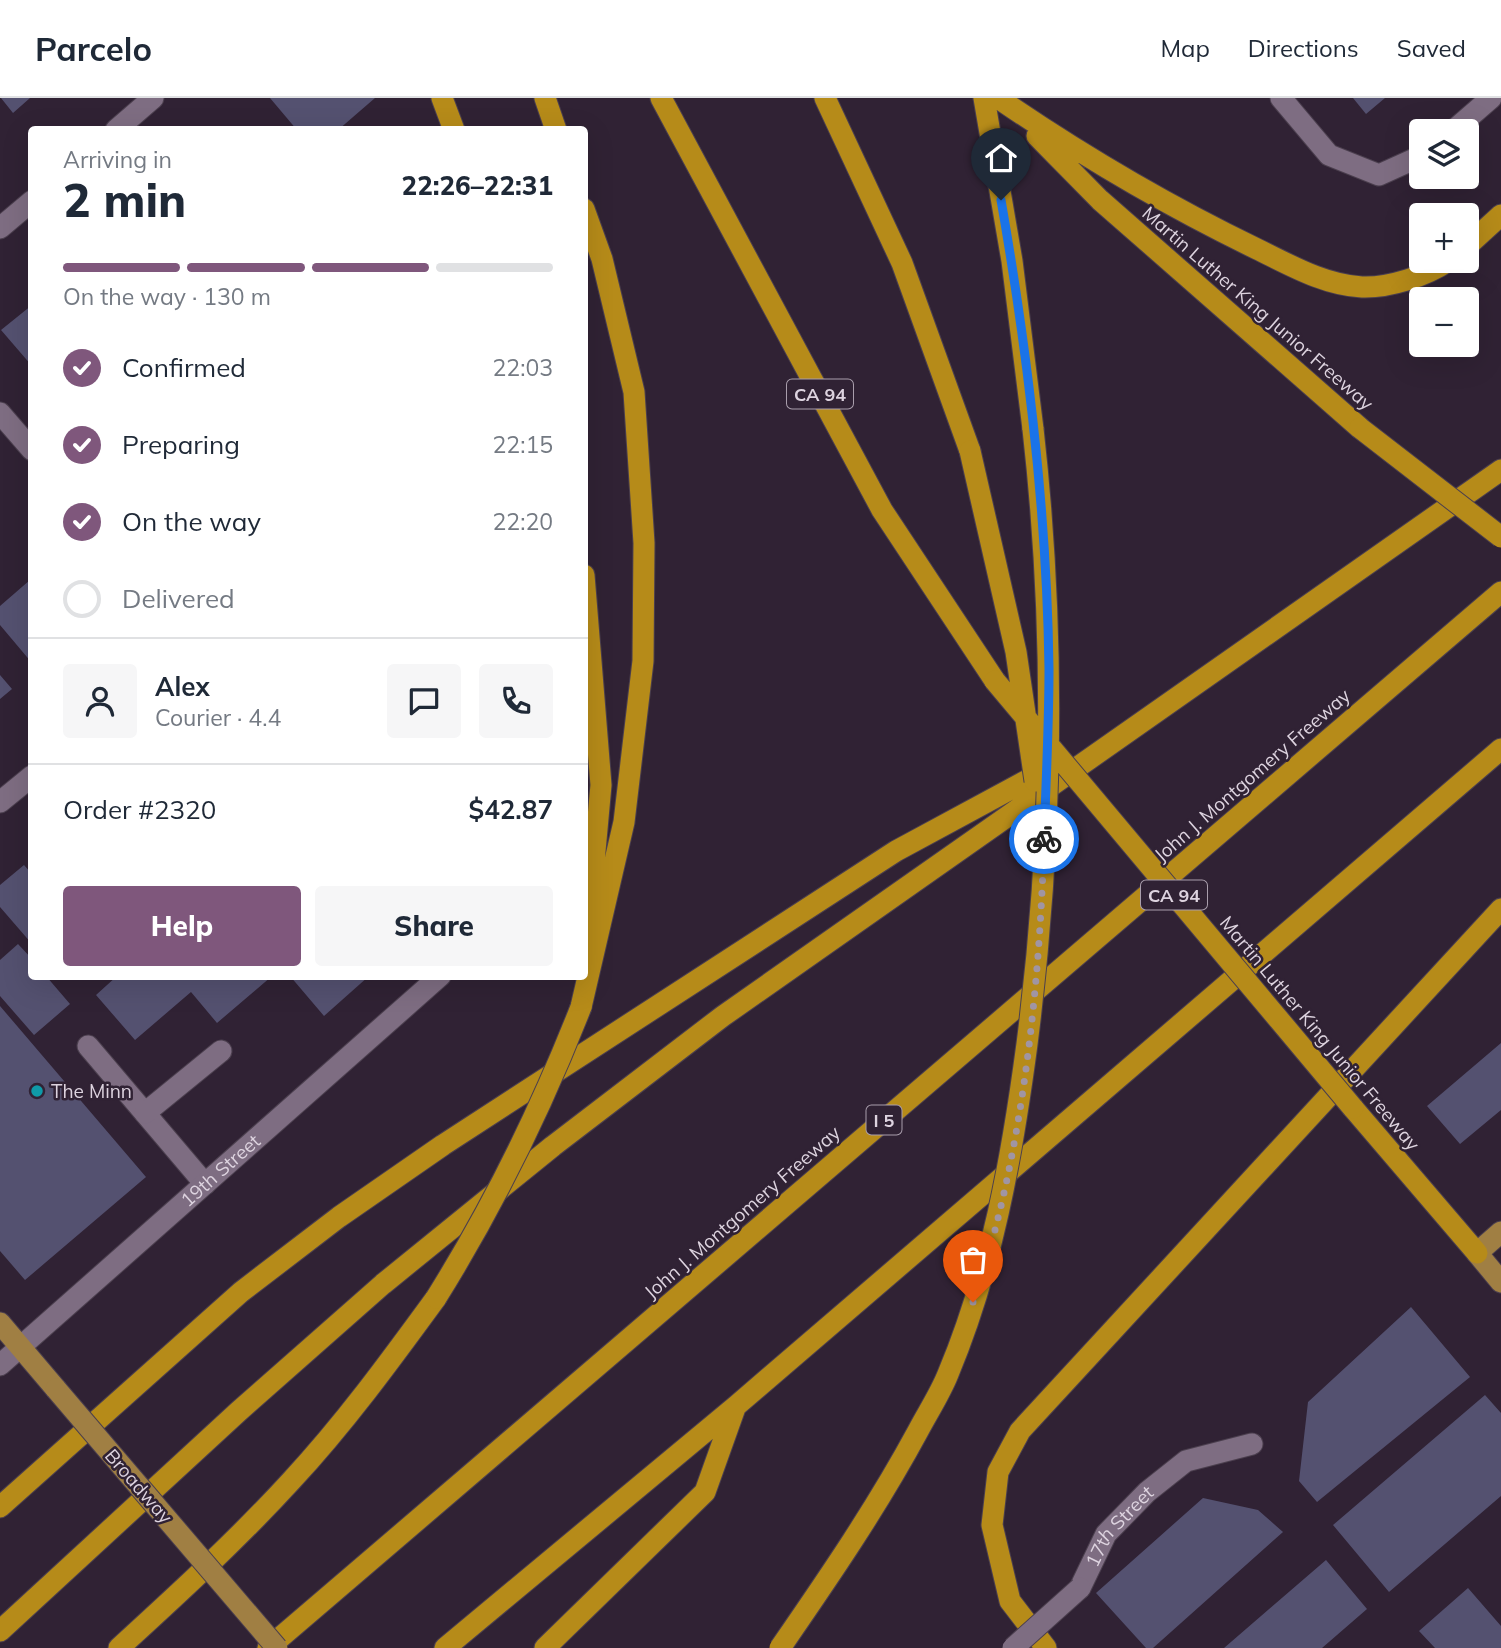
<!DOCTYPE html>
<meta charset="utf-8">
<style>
body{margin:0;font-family:Mulish,sans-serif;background:#f6f6f7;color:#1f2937;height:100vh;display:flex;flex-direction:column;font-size:26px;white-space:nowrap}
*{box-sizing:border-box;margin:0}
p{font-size:23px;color:#747a83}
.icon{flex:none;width:38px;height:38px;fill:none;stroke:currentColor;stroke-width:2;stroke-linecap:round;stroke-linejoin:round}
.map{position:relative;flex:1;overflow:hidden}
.sheet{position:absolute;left:28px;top:28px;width:560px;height:854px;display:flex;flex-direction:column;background:#fff;border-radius:7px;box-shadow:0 7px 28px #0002}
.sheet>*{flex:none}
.buttons{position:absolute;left:1409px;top:21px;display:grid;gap:14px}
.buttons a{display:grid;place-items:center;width:70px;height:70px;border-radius:7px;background:#fff;box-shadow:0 7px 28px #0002;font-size:35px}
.pin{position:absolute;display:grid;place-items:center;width:60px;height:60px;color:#fff;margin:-72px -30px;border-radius:50% 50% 50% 0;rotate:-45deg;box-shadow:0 0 7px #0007}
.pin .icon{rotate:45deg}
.courier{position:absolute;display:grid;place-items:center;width:70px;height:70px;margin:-35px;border:5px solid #1a73e8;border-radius:50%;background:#fff;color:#222;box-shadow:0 2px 9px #0007}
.overview em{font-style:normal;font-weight:800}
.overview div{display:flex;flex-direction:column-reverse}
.overview{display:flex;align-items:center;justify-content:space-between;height:119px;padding:0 35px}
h1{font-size:46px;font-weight:800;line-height:52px}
.bar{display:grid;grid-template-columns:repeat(4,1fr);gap:10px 7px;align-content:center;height:84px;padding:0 35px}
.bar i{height:9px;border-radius:5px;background:#e0e1e3}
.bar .selected{background:#7f577c}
.bar p{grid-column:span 4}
.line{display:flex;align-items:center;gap:18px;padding:0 35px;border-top:2px solid #e0e1e3}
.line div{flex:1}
.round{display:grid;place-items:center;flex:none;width:74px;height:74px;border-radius:7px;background:#f6f6f7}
ol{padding:0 35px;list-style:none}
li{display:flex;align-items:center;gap:21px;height:77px}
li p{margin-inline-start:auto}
li .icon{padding:7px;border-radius:50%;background:#7f577c;color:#fff;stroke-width:4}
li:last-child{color:#747a83}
li i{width:38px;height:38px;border:4px solid #e0e1e3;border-radius:50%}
.action{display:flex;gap:14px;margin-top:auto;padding:14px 35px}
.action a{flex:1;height:80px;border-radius:7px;background:#7f577c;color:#fff;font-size:28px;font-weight:800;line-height:80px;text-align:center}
.action a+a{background:#f6f6f7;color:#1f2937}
header{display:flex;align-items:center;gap:42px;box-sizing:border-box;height:98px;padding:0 35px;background:#fff;border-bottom:2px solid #e0e1e3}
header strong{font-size:33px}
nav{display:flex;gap:38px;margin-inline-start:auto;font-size:24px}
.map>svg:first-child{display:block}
.building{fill:#545170}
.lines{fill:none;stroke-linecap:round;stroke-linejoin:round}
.minor-casing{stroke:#4b3f4e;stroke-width:23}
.major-casing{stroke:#4b3f4e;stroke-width:23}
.highway-casing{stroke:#4b3f4e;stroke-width:23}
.minor{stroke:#7e6d82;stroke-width:21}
.major{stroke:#a07f43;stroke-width:21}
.highway{stroke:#b68b19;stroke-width:21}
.minor-bridge-casing{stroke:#4b3f4e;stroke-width:23;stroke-linecap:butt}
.major-bridge-casing{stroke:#4b3f4e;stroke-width:23;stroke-linecap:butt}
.highway-bridge-casing{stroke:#4b3f4e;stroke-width:23;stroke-linecap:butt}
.minor-bridge{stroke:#7e6d82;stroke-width:21}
.major-bridge{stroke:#a07f43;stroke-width:21}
.highway-bridge{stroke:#b68b19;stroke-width:21}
.done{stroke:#a095a3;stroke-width:7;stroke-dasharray:0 12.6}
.route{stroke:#1a73e8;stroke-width:9}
.culture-dot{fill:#0f9aa8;stroke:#302234;stroke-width:2.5}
.labels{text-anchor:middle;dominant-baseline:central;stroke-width:5;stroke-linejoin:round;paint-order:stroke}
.shield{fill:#302234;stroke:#a99eac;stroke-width:2}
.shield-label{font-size:18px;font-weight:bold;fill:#ddd3df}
.street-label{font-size:19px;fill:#ddd3df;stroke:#302234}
.poi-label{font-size:19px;fill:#ddd3df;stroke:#302234;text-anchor:start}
</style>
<header>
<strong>Parcelo</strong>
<nav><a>Map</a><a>Directions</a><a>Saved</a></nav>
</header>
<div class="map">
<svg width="1501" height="1550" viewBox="0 0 1501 1550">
<rect width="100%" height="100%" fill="#302234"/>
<path class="building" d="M1,0H30L13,15Z
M270,0H375L338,32H297Z
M1353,0H1385L1366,16Z
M32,207V268L1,232Z
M30,482L32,484V565L0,527V508Z
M0,577L12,591L0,601Z
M24,767L32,776V846L0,809V787Z
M18,846L32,861V878H46L70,906L34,937L0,898V862Z
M117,878H272L217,925L191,894L135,942L96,897Z
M290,878H369L324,918Z
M0,908L146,1079L25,1182L0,1153Z
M1501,945V1012L1460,1046L1427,1008Z
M1411,1209L1470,1279L1317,1404L1299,1383L1308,1304Z
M1485,1297L1501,1315V1398L1389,1494L1333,1427Z
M1203,1400L1258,1412L1283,1434L1153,1550H1146L1096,1495Z
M1326,1462L1367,1511L1322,1550H1224Z
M1468,1490L1501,1528V1550H1435L1419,1533Z"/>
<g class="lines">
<defs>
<g id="minor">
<path d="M1281,0L1329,57L1379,77L1421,58"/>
<path d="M116,32L153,0"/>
<path d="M1453,33L1491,0"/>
<path d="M0,130L32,103"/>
<path d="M0,315L32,352"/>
<path d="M0,704L32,678"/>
<path d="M88,948L205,1086"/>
<path d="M145,1015L221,953"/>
<path id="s1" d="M0,1267L440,878"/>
<path id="s2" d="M1080,1490L1106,1436L1147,1394L1186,1363L1252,1346"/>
</g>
<path id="major" d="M1501,1134L1477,1155L1501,1184
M0,1225L56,1291"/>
<path id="highway" d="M442,0L454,32
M545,0L556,32
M661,0L882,412L995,583
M825,0L902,165L970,353
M984,0L1012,163L1033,331
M998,0C1081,57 1166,107 1257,151C1290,167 1324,187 1362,189C1389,190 1426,178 1448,163
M1037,38L1100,102L1360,330
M1466,149L1501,117
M584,477L601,687L588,830
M581,909L624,724L643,563L644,445L634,294L602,161L584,111
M1353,1010L1477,1155
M0,1409L241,1194L339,1119L443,1047L896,753L1048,671
M0,1533L239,1313L383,1186L553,1048L723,918L1501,372
M119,1550C178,1496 237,1442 291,1383C344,1326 390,1263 436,1200
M268,1550L1501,494
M445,1550L736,1308L1501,651
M545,1550L705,1394L735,1310
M1046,1550L1010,1503L992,1427L998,1374L1020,1333L1501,811"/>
</defs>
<use href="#minor" class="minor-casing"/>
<use href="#major" class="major-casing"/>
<use href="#highway" class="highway-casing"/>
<use href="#minor" class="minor"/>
<use href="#major" class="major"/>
<use href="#highway" class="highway"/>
<defs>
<path id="minor-bridge" d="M1013,1550L1080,1490"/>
<path id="major-bridge" d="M56,1291L277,1550"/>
<path id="highway-bridge" d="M1360,330L1501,439
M970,353L1016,554L1035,683
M995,583L1353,1010
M436,1200C494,1107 541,1011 581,909
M780,1550C829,1479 877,1409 918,1333C928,1314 940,1296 948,1276C992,1171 1012,1059 1027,946C1053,743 1056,535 1033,331"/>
</defs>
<use href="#minor-bridge" class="minor-bridge-casing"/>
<use href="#major-bridge" class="major-bridge-casing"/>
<use href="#highway-bridge" class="highway-bridge-casing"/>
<use href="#minor-bridge" class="minor-bridge"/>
<use href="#major-bridge" class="major-bridge"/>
<use href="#highway-bridge" class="highway-bridge"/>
</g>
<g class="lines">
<path class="done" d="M973,1204C1022,1066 1040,887 1044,741"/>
<path class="route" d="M1001,102C1028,256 1047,414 1049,571C1049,628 1046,684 1044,741"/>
</g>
<circle class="culture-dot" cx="37" cy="993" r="7"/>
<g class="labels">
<g class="shield">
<rect x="787" y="281.5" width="66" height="29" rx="5"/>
<rect x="1141" y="782.5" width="66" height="29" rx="5"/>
<rect x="866.5" y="1007.5" width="35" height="29" rx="5"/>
</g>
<g class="shield-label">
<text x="820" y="296">CA 94</text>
<text x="1174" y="797">CA 94</text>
<text x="884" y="1022">I 5</text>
</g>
<g class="street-label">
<text transform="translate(1258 210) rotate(41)">Martin Luther King Junior Freeway</text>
<text transform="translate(1252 677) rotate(-41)">John J. Montgomery Freeway</text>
<text transform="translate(1320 935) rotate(50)">Martin Luther King Junior Freeway</text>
<text stroke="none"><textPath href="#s1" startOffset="294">19th Street</textPath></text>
<text transform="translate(742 1114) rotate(-41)">John J. Montgomery Freeway</text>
<text transform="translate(139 1388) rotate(49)">Broadway</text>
<text stroke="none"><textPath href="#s2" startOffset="74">17th Street</textPath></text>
</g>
<g class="poi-label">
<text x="51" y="993">The Minn</text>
</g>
</g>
</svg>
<div class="buttons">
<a><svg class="icon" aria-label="layers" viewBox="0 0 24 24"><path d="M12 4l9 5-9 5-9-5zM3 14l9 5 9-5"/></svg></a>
<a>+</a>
<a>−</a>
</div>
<div class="pin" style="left:973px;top:1204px;background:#ea580c"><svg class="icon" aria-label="bag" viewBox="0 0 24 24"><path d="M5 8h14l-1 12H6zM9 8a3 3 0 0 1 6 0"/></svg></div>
<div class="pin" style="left:1001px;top:102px;background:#1f2937"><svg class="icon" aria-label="home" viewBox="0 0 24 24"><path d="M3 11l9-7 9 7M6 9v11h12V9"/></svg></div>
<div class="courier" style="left:1044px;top:741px"><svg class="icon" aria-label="bike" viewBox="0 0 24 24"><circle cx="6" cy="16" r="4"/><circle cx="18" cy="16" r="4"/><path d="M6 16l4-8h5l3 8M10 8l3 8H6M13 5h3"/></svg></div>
<section class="sheet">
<div class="overview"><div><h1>2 min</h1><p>Arriving in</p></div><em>22:26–22:31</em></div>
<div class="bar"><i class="selected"></i><i class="selected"></i><i class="selected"></i><i></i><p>On the way · 130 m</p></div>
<ol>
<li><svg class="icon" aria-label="check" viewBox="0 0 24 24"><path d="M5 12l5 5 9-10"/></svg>Confirmed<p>22:03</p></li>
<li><svg class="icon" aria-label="check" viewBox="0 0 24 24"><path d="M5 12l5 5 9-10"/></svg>Preparing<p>22:15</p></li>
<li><svg class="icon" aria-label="check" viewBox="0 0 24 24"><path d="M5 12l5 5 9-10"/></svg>On the way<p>22:20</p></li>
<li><i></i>Delivered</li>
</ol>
<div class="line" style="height:126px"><a class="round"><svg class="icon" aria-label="person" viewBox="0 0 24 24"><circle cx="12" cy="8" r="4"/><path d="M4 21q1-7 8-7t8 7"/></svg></a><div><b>Alex</b><p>Courier · 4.4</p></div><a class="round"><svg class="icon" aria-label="chat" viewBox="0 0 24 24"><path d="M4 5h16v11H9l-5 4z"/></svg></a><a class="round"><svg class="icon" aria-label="phone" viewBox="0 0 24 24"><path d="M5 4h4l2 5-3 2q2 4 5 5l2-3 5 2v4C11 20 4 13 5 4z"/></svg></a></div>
<div class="line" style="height:91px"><div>Order #2320</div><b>$42.87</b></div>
<div class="action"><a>Help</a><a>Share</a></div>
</section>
</div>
